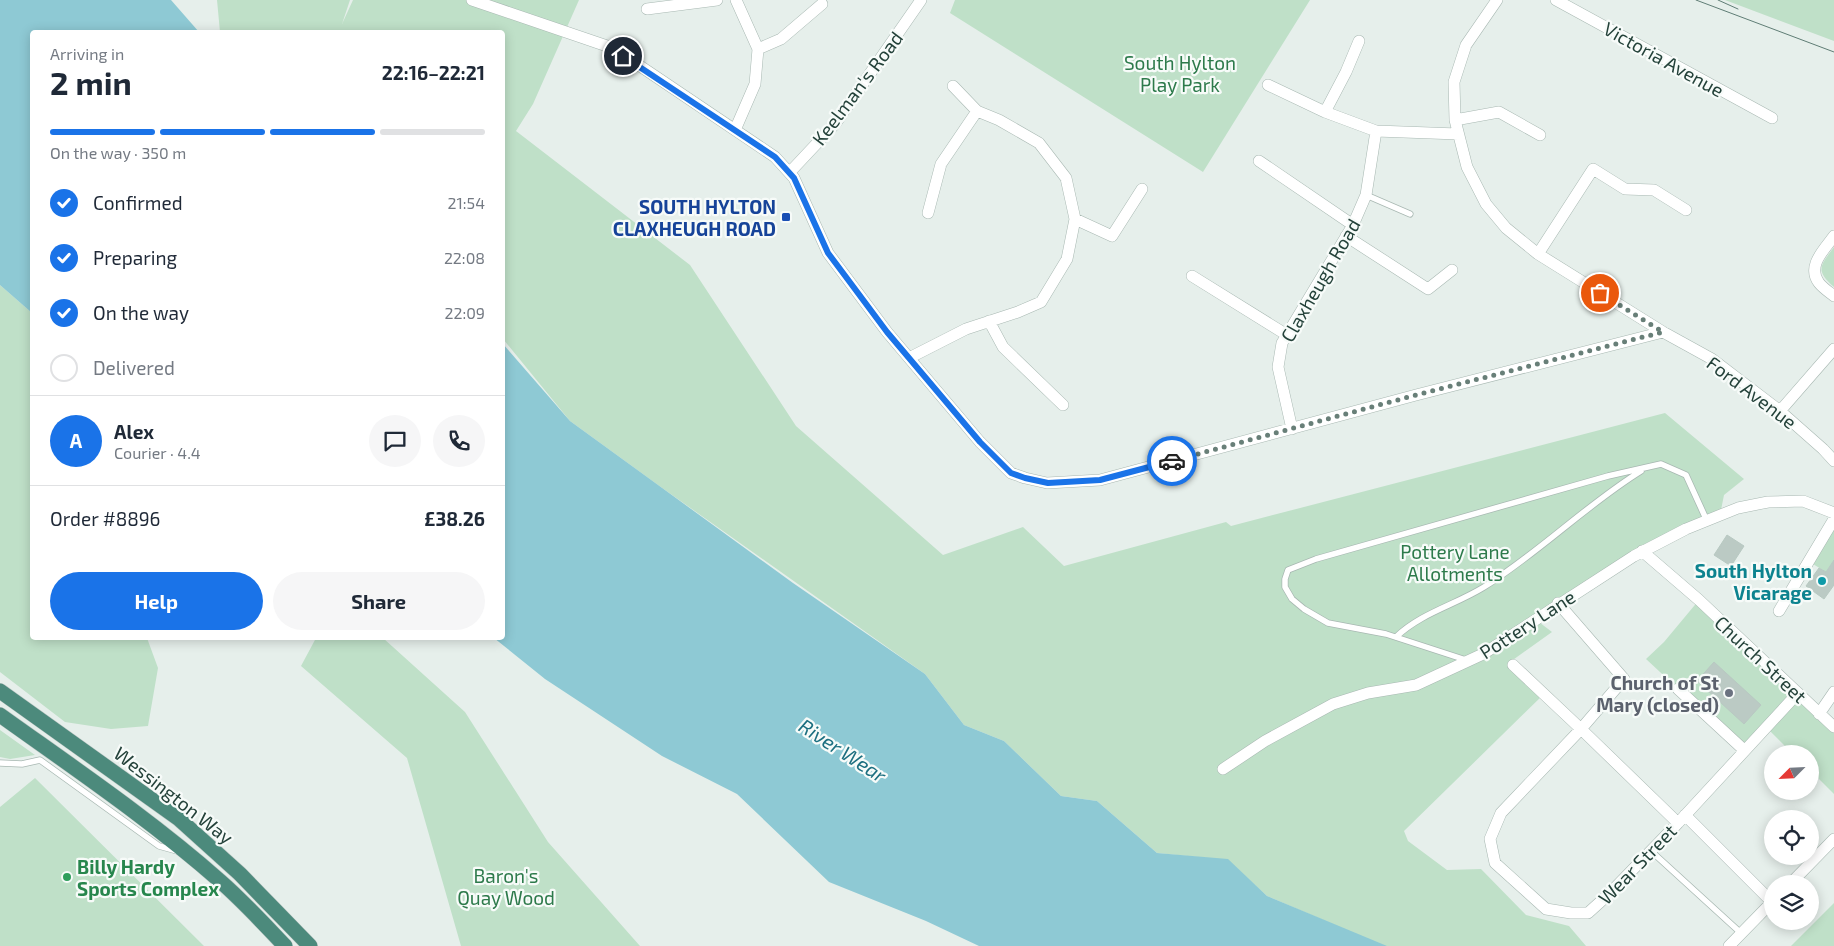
<!DOCTYPE html>
<meta charset="utf-8">
<style>
body{margin:0;font-family:"Exo 2",sans-serif;background:#f6f6f7;color:#1f2937;height:100vh;display:flex;flex-direction:column;font-size:19px;white-space:nowrap}
*{box-sizing:border-box;margin:0}
p{font-size:16px;color:#747a83}
.icon{flex:none;width:28px;height:28px;fill:none;stroke:currentColor;stroke-width:2;stroke-linecap:round;stroke-linejoin:round}
.map{position:relative;flex:1;overflow:hidden}
.drawer{position:absolute;left:30px;top:30px;width:475px;height:610px;display:flex;flex-direction:column;background:#fff;border-radius:5px;box-shadow:0 2px 12px #0003}
.drawer>*{flex:none}
.needle{width:32px;rotate:246deg}
.controls{position:absolute;left:1764px;top:745px;display:grid;gap:10px}
.controls a{display:grid;place-items:center;width:55px;height:55px;border-radius:50%;background:#fff;box-shadow:0 2px 12px #0003;font-size:25px}
.pin{position:absolute;display:grid;place-items:center;width:42px;height:42px;color:#fff;margin:-21px;border:2px solid #fff;border-radius:50%;box-shadow:0 1px 5px #0007}
.courier{position:absolute;display:grid;place-items:center;width:50px;height:50px;margin:-25px;border:4px solid #1a73e8;border-radius:50%;background:#fff;color:#222;box-shadow:0 1px 6px #0007}
.headline em{font-style:normal;font-weight:700}
.headline div{display:flex;flex-direction:column-reverse}
.headline{display:flex;align-items:center;justify-content:space-between;height:85px;padding:0 20px}
h1{font-size:32px;font-weight:700;line-height:38px}
.bar{display:grid;grid-template-columns:repeat(4,1fr);gap:8px 5px;align-content:center;height:60px;padding:0 20px}
.bar i{height:6px;border-radius:4px;background:#e0e1e3}
.bar .selected{background:#1a73e8}
.bar p{grid-column:span 4}
.line{display:flex;align-items:center;gap:12px;padding:0 20px;border-top:1px solid #e0e1e3}
.line div{flex:1}
.round{display:grid;place-items:center;flex:none;width:52px;height:52px;border-radius:26px;background:#f6f6f7}
ol{padding:0 20px;list-style:none}
li{display:flex;align-items:center;gap:15px;height:55px}
li p{margin-inline-start:auto}
li .icon{padding:5px;border-radius:50%;background:#1a73e8;color:#fff;stroke-width:4}
li:last-child{color:#747a83}
li i{width:28px;height:28px;border:2px solid #e0e1e3;border-radius:50%}
.action{display:flex;gap:10px;margin-top:auto;padding:10px 20px}
.action a{flex:1;height:58px;border-radius:30px;background:#1a73e8;color:#fff;font-size:20px;font-weight:700;line-height:58px;text-align:center}
.action a+a{background:#f6f6f7;color:#1f2937}
.map>svg:first-child{display:block}
.green{fill:#bfe0c8}
.water{fill:#8ec9d4}
.building{fill:#bbcac4;stroke:#b8c9c2}
.lines{fill:none;stroke-linecap:round;stroke-linejoin:round}
.service-casing{stroke:#a8b8b2;stroke-width:7}
.minor-casing{stroke:#a8b8b2;stroke-width:12}
.trunk-casing{stroke:#c2cac8;stroke-width:16}
.service{stroke:#fff;stroke-width:5.5}
.minor{stroke:#fff;stroke-width:11}
.trunk{stroke:#4c8a7c;stroke-width:15}
.tram{stroke:#5f7d75;stroke-width:1}
.done{stroke:#687f78;stroke-width:5;stroke-dasharray:0 9}
.route{stroke:#1a73e8;stroke-width:6}
.transit-dot{fill:#1a4fb4;stroke:#f7fbf9;stroke-width:2}
.culture-dot{fill:#0f9aa8;stroke:#f7fbf9;stroke-width:2}
.worship-dot{fill:#6b7280;stroke:#f7fbf9;stroke-width:2}
.leisure-dot{fill:#2e9e5b;stroke:#f7fbf9;stroke-width:2}
.labels{text-anchor:middle;dominant-baseline:central;stroke-width:4.5;stroke-linejoin:round;paint-order:stroke}
.street-label{font-size:19px;fill:#24423a;stroke:#f7fbf9}
.park-label{font-size:19px;fill:#2d7a4b;stroke:#f7fbf9}
.transit-label{font-size:19px;font-weight:bold;fill:#164399;stroke:#f7fbf9;text-anchor:end}
.culture-label{font-size:19px;font-weight:bold;fill:#0d838f;stroke:#f7fbf9;text-anchor:end}
.worship-label{font-size:19px;font-weight:bold;fill:#5b616d;stroke:#f7fbf9;text-anchor:end}
.leisure-label{font-size:19px;font-weight:bold;fill:#27864d;stroke:#f7fbf9;text-anchor:start}
.water-label{font-size:20px;font-style:italic;fill:#1c6f80;stroke:#f7fbf9}
</style>
<div class="map">
<svg width="1834" height="946" viewBox="0 0 1834 946">
<rect width="100%" height="100%" fill="#e6efeb"/>
<path class="green" d="M217,0H350L342,24L353,0H579L533,104L516,131L690,265L796,426L943,555L1023,527L1064,566L1226,522L1231,526L1665,413L1744,479L1724,495L1720,515L1686,529L1535,619L1552,632L1510,662L1544,694L1404,831L1408,841L1447,870L1481,869L1526,915L1569,926L1586,946H1384L1267,896L1228,860L1157,853L1097,801L1061,796L1004,741L964,725L925,674L658,485L570,421L503,339L502,32H220Z
M955,0H1310L1203,172L950,13Z
M1725,0H1834V41Z
M1834,247V287C1814,270 1821,265 1834,247Z
M0,285L32,313V638H147L158,668L148,726L111,729L65,722L0,672Z
M1834,528V560L1826,572L1813,564Z
M1699,600L1834,727V794L1810,770V754H1793L1766,727L1744,750L1646,659L1664,642Z
M316,638H383L465,712L548,842L640,946H461L407,758L301,666Z
M0,730L35,755L10,759L0,757Z
M35,778L204,946H0V807Z
M1834,903V946H1791Z"/>
<path class="water" d="M0,0H171L199,32H32V313L0,285Z
M503,344L570,421L793,583L925,674L964,725L1004,741L1061,796L1097,801L1157,853L1228,859L1267,896L1387,946H979L926,921L829,882L737,794L662,756L545,679L494,638H502Z"/>
<path class="building" d="M1727,535L1744,546L1731,566L1714,555Z
M1834,560V585L1824,599L1806,586L1819,568L1826,572Z
M1714,662L1761,705L1744,724L1697,681Z"/>
<g class="lines">
<defs>
<path id="service" d="M1366,195L1410,214
M1396,637C1421,613 1455,605 1484,587C1540,552 1586,505 1641,471
M1466,660L1386,634L1328,623L1304,609L1292,599L1285,587V579L1288,570L1316,559L1608,476L1661,464L1686,475L1707,521
M0,763L22,764L40,760L159,846L177,851
M1651,851L1742,934"/>
<path id="minor" d="M472,0L607,46L640,66L775,157L794,178L828,253L887,332L980,442L1011,473L1025,478L1047,483L1100,480L1416,395L1663,332
M1497,0L1466,45L1454,82L1455,120L1467,167L1486,204L1506,228L1538,254L1663,332L1712,359L1780,411L1823,449L1834,461
M1556,0L1772,118
M647,9L717,0
M758,49L781,39L822,4
M1268,85L1325,112L1376,131L1458,134
M1325,112L1346,72L1359,41
M1455,120L1499,112L1540,135
M735,130L755,84L758,49L736,0
M1259,161L1353,225
M790,172L835,124L921,0
M928,213L941,164L977,111
M1075,219L1112,236L1142,189
M1346,236L1428,289L1452,270
M1834,236C1825,249 1806,266 1819,283C1823,288 1829,292 1834,296
M1538,254L1593,169L1625,189L1654,190L1686,210
M1192,276L1287,335
M989,321L1003,347L1063,405
M909,358L966,329L1018,312L1041,302L1067,259L1075,219L1066,178L1039,143L999,120L977,111L953,86
M1780,411L1834,349
M1292,429L1278,367L1282,343L1353,225L1366,195L1376,131
M1642,551L1699,600L1834,727
M1558,603L1624,679L1581,729L1501,813L1490,839L1495,863L1546,909L1571,913H1588L1609,894L1678,823L1798,693
M1779,611L1834,519
M1513,665L1581,729L1678,823
M1678,689L1744,750
M1819,714L1834,692
M1223,769L1265,741L1333,704L1368,693L1416,685L1483,654L1634,556L1686,529L1738,508L1768,502L1803,501L1834,513
M1685,815L1772,902
M1790,884L1834,839
M1729,946L1772,902"/>
<path id="trunk" d="M0,691L179,819L240,874L310,946
M0,715C74,768 151,820 220,881C243,901 264,924 285,946"/>
</defs>
<use href="#service" class="service-casing"/>
<use href="#minor" class="minor-casing"/>
<use href="#trunk" class="trunk-casing"/>
<use href="#service" class="service"/>
<use href="#minor" class="minor"/>
<use href="#trunk" class="trunk"/>
<path class="tram" d="M1696,0L1834,52
M1718,0L1738,9"/>
</g>
<g class="lines">
<path class="done" d="M1172,461L1416,395L1663,332L1600,293"/>
<path class="route" d="M623,56L775,157L794,178L828,253L846,277L887,332L980,442L1011,473L1025,478L1048,483L1100,480L1172,461"/>
</g>
<rect class="transit-dot" x="781" y="212" width="10" height="10" rx="2.5"/>
<circle class="culture-dot" cx="1822" cy="581" r="5"/>
<circle class="worship-dot" cx="1729" cy="693" r="5"/>
<circle class="leisure-dot" cx="67" cy="877" r="5"/>
<g class="labels">
<g class="street-label">
<text transform="translate(1664 59) rotate(29)">Victoria Avenue</text>
<text transform="translate(857 88) rotate(-53)">Keelman's Road</text>
<text transform="translate(1320 280) rotate(-60)">Claxheugh Road</text>
<text transform="translate(1752 392) rotate(37)">Ford Avenue</text>
<text transform="translate(1527 624) rotate(-33)">Pottery Lane</text>
<text transform="translate(1761 659) rotate(43)">Church Street</text>
<text transform="translate(174 795) rotate(38)">Wessington Way</text>
<text transform="translate(1637 864) rotate(-46)">Wear Street</text>
</g>
<g class="park-label">
<text x="1180" y="62">South Hylton<tspan x="1180" dy="22">Play Park</tspan></text>
<text x="1455" y="551">Pottery Lane<tspan x="1455" dy="22">Allotments</tspan></text>
<text x="506" y="875">Baron's<tspan x="506" dy="22">Quay Wood</tspan></text>
</g>
<g class="transit-label">
<text x="776" y="206">SOUTH HYLTON<tspan x="776" dy="22">CLAXHEUGH ROAD</tspan></text>
</g>
<g class="culture-label">
<text x="1812" y="570">South Hylton<tspan x="1812" dy="22">Vicarage</tspan></text>
</g>
<g class="worship-label">
<text x="1719" y="682">Church of St<tspan x="1719" dy="22">Mary (closed)</tspan></text>
</g>
<g class="leisure-label">
<text x="77" y="866">Billy Hardy<tspan x="77" dy="22">Sports Complex</tspan></text>
</g>
<g class="water-label">
<text transform="translate(843 750) rotate(33)">River Wear</text>
</g>
</g>
</svg>
<div class="controls">
<a><svg class="needle" viewBox="-14 -14 28 28"><path d="M0-13l5 13h-10z" fill="#e53935"/><path d="M0 13l5-13h-10z" fill="#747a83"/></svg></a>
<a><svg class="icon" aria-label="locate" viewBox="0 0 24 24"><circle cx="12" cy="12" r="6"/><path d="M12 2v4M12 18v4M2 12h4M18 12h4"/></svg></a>
<a><svg class="icon" aria-label="layers" viewBox="0 0 24 24"><path d="M12 4l9 5-9 5-9-5zM3 14l9 5 9-5"/></svg></a>
</div>
<div class="pin" style="left:1600px;top:293px;background:#ea580c"><svg class="icon" aria-label="bag" viewBox="0 0 24 24"><path d="M5 8h14l-1 12H6zM9 8a3 3 0 0 1 6 0"/></svg></div>
<div class="pin" style="left:623px;top:56px;background:#1f2937"><svg class="icon" aria-label="home" viewBox="0 0 24 24"><path d="M3 11l9-7 9 7M6 9v11h12V9"/></svg></div>
<div class="courier" style="left:1172px;top:461px"><svg class="icon" aria-label="car" viewBox="0 0 24 24"><path d="M5 17H2v-5l4-1 3-4h7l3 4 3 1v5h-3M9 17h6M6 11h13"/><circle cx="7" cy="17" r="2"/><circle cx="17" cy="17" r="2"/></svg></div>
<section class="drawer">
<div class="headline"><div><h1>2 min</h1><p>Arriving in</p></div><em>22:16–22:21</em></div>
<div class="bar"><i class="selected"></i><i class="selected"></i><i class="selected"></i><i></i><p>On the way · 350 m</p></div>
<ol>
<li><svg class="icon" aria-label="check" viewBox="0 0 24 24"><path d="M5 12l5 5 9-10"/></svg>Confirmed<p>21:54</p></li>
<li><svg class="icon" aria-label="check" viewBox="0 0 24 24"><path d="M5 12l5 5 9-10"/></svg>Preparing<p>22:08</p></li>
<li><svg class="icon" aria-label="check" viewBox="0 0 24 24"><path d="M5 12l5 5 9-10"/></svg>On the way<p>22:09</p></li>
<li><i></i>Delivered</li>
</ol>
<div class="line" style="height:90px"><b class="round" style="background:#1a73e8;color:#fff">A</b><div><b>Alex</b><p>Courier · 4.4</p></div><a class="round"><svg class="icon" aria-label="chat" viewBox="0 0 24 24"><path d="M4 5h16v11H9l-5 4z"/></svg></a><a class="round"><svg class="icon" aria-label="phone" viewBox="0 0 24 24"><path d="M5 4h4l2 5-3 2q2 4 5 5l2-3 5 2v4C11 20 4 13 5 4z"/></svg></a></div>
<div class="line" style="height:65px"><div>Order #8896</div><b>£38.26</b></div>
<div class="action"><a>Help</a><a>Share</a></div>
</section>
</div>
